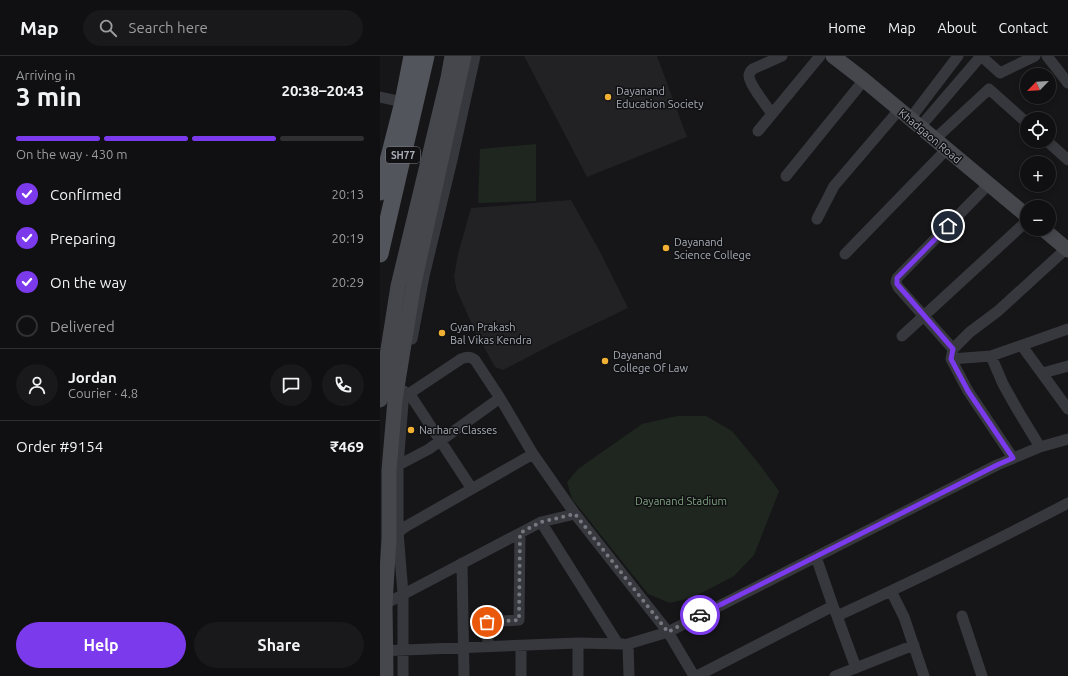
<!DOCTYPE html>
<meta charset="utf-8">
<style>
body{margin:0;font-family:Ubuntu,sans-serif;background:#19191b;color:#f1f3f6;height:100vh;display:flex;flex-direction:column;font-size:15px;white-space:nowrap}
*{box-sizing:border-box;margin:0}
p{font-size:13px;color:#9c9d9f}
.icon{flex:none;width:22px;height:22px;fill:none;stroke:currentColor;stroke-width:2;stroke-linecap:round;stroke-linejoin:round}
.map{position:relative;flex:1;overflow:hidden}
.panel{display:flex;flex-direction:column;background:#101012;width:380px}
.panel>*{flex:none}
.needle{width:26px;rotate:245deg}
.controls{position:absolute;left:640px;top:12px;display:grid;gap:8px}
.controls a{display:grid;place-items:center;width:36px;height:36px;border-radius:50%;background:#101012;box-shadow:0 2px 6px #0003,0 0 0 1px #303032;font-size:20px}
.pin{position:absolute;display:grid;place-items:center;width:34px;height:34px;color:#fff;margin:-17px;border:2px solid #fff;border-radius:50%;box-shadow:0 1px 4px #0007}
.courier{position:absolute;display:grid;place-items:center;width:40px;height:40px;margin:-20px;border:3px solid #7c3aed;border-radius:50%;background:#fff;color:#222;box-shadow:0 1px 5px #0007}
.head em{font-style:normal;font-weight:600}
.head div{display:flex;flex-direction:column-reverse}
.head{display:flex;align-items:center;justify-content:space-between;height:68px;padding:0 16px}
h1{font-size:26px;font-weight:600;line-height:30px}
.bar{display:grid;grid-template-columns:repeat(4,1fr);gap:6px 4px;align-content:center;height:48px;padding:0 16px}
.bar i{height:5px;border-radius:3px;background:#303032}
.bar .active{background:#7c3aed}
.bar p{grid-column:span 4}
.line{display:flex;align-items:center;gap:10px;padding:0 16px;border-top:1px solid #303032}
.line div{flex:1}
.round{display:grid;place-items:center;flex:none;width:42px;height:42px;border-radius:21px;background:#19191b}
ol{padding:0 16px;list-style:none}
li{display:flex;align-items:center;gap:12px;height:44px}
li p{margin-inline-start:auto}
li .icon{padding:4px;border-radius:50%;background:#7c3aed;color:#fff;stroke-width:4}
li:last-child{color:#9c9d9f}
li i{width:22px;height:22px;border:2px solid #303032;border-radius:50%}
.cta{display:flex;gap:8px;margin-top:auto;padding:8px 16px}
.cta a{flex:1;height:46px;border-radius:24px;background:#7c3aed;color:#fff;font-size:16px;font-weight:600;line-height:46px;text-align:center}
.cta a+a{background:#19191b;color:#f1f3f6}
header{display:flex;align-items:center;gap:24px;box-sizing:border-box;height:56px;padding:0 20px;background:#101012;border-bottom:1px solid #303032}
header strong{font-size:19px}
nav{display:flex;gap:22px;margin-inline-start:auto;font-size:14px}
.search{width:280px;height:36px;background:#19191b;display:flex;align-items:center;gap:10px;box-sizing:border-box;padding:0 14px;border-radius:22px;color:#9c9d9f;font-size:15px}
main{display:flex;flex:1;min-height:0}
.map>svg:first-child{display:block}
.built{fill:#222225}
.green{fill:#1e261f}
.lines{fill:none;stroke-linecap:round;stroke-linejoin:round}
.street{stroke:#37383d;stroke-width:11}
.secondary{stroke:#45474d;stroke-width:15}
.primary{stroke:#53555c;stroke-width:17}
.done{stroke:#757880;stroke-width:4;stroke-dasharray:0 7.2}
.route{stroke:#7c3aed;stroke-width:5}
.poi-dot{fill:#f2b134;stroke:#111113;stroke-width:1.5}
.labels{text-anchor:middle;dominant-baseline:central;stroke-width:3;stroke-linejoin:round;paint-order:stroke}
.shield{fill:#111113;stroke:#7b7e86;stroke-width:1}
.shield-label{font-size:10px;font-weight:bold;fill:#a8adb8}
.poi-label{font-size:11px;fill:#a8adb8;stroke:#111113;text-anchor:start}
.street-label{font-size:11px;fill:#a8adb8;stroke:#111113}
.park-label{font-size:11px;fill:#7fa381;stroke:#111113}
</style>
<header>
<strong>Map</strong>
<div class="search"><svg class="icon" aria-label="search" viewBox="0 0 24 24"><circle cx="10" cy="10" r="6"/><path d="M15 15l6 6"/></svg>Search here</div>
<nav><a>Home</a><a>Map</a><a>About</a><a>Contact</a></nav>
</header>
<main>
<section class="panel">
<div class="head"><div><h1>3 min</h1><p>Arriving in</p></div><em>20:38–20:43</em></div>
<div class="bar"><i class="active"></i><i class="active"></i><i class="active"></i><i></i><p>On the way · 430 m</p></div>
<ol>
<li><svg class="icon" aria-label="check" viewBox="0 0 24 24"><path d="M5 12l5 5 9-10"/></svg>Confirmed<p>20:13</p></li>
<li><svg class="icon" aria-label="check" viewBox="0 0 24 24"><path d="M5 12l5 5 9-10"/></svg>Preparing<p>20:19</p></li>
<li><svg class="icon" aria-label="check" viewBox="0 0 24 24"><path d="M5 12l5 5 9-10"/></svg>On the way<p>20:29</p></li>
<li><i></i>Delivered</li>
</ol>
<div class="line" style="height:72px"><a class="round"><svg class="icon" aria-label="person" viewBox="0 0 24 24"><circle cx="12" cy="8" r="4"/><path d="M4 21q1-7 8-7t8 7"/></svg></a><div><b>Jordan</b><p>Courier · 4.8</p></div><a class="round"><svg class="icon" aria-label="chat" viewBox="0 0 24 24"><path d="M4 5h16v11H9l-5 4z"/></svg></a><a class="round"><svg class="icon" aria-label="phone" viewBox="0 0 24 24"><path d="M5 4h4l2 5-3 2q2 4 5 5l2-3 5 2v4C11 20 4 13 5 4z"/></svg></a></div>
<div class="line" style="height:52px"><div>Order #9154</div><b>₹469</b></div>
<div class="cta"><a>Help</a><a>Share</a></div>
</section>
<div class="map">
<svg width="688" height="620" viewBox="0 0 688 620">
<rect width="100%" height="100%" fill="#161618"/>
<path class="built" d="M144,0H277L307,81L207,121Z
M191,144L219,194L248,252L175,287L123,314L115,311L95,275L77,235L74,221L78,198L91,152Z"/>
<path class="green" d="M156,88V145L98,147L100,93Z
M297,360H326L352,375L376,404L399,435L389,461L374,499L354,520L314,541L290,547L268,538L192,443L187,426L198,413L262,368Z"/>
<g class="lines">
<path class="street" d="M667,0L688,27
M0,41L23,46
M392,58C387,50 368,27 369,19C370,15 372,13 375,12L402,0
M530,63L578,0
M540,71L601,0L620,17L655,0
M378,75L440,0
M555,83L609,33L647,67
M667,85L688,104
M406,120L484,24
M437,163L454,130L519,54
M686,193L618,255L590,276L573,293L571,303L611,300L688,273
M465,198L567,93
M522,280L647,165
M32,283L44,220L72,104L95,0
M642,290L688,353
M573,293L518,231L516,226L517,222L609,128
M611,300L623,328L637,353L660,391
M571,303L588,335L633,402
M663,317L688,310
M29,337L92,433
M15,344L27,339L81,303C86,301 90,300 95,304L120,342L153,398L195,458L288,576L617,409L660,391L688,383
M13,412L49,393L120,342
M161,466L238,588
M15,479L25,471L153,398
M436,501L453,550
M82,507L84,620
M511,535L524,561L544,620
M5,548L161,466L195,458
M457,560L476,612
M582,560L602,620
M108,590L107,566L139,564L140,477
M0,595L198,587
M23,620V538L18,476V409L24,335
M141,620V590
M198,620V587L243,588
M249,620L248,588L288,576L314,620
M317,620L453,550L457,560C535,524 612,487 688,447
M455,620L534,589"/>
<path class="secondary" d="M453,0L484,24L647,160
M663,173L688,194
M0,344L18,230L68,22L72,0
M6,620L5,548L9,483V414L15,344L33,232L84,0"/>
<path class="primary" d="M0,136L23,46L32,0
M0,198L46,0"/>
</g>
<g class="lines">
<path class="done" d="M107,566L139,564L140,477L161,466L195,458L288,576L320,559"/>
<path class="route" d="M320,559L617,409L633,402L588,335L571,303L573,293L517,228V222L568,170"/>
</g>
<g class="poi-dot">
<circle cx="228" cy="41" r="4"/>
<circle cx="286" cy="192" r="4"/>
<circle cx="62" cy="277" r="4"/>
<circle cx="225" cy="305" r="4"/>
<circle cx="31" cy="374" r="4"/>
</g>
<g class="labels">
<rect class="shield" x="6" y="91" width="34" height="16" rx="3"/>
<g class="shield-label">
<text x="23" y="99">SH77</text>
</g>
<g class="poi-label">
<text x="236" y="35">Dayanand<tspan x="236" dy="13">Education Society</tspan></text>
<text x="294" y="186">Dayanand<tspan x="294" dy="13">Science College</tspan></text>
<text x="70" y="271">Gyan Prakash<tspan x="70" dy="13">Bal Vikas Kendra</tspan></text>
<text x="233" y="299">Dayanand<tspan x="233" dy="13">College Of Law</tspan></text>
<text x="39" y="374">Narhare Classes</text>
</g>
<g class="street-label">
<text transform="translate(550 80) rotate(40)">Khadgaon Road</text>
</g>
<g class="park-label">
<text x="301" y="445">Dayanand Stadium</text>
</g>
</g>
</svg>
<div class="controls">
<a><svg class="needle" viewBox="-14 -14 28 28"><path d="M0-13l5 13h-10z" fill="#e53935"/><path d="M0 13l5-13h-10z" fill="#9c9d9f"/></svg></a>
<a><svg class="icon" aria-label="locate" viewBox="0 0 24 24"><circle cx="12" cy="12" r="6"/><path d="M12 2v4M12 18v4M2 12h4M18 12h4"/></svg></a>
<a>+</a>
<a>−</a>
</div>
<div class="pin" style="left:107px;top:566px;background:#ea580c"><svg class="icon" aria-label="bag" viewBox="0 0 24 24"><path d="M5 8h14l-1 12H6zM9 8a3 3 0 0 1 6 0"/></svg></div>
<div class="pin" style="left:568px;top:170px;background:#1f2937"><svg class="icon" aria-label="home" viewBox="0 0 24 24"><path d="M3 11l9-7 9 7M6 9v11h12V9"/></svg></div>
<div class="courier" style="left:320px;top:559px"><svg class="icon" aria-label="car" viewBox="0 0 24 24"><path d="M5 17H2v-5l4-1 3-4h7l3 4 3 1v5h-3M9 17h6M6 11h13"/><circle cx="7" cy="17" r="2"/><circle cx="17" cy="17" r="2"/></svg></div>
</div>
</main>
